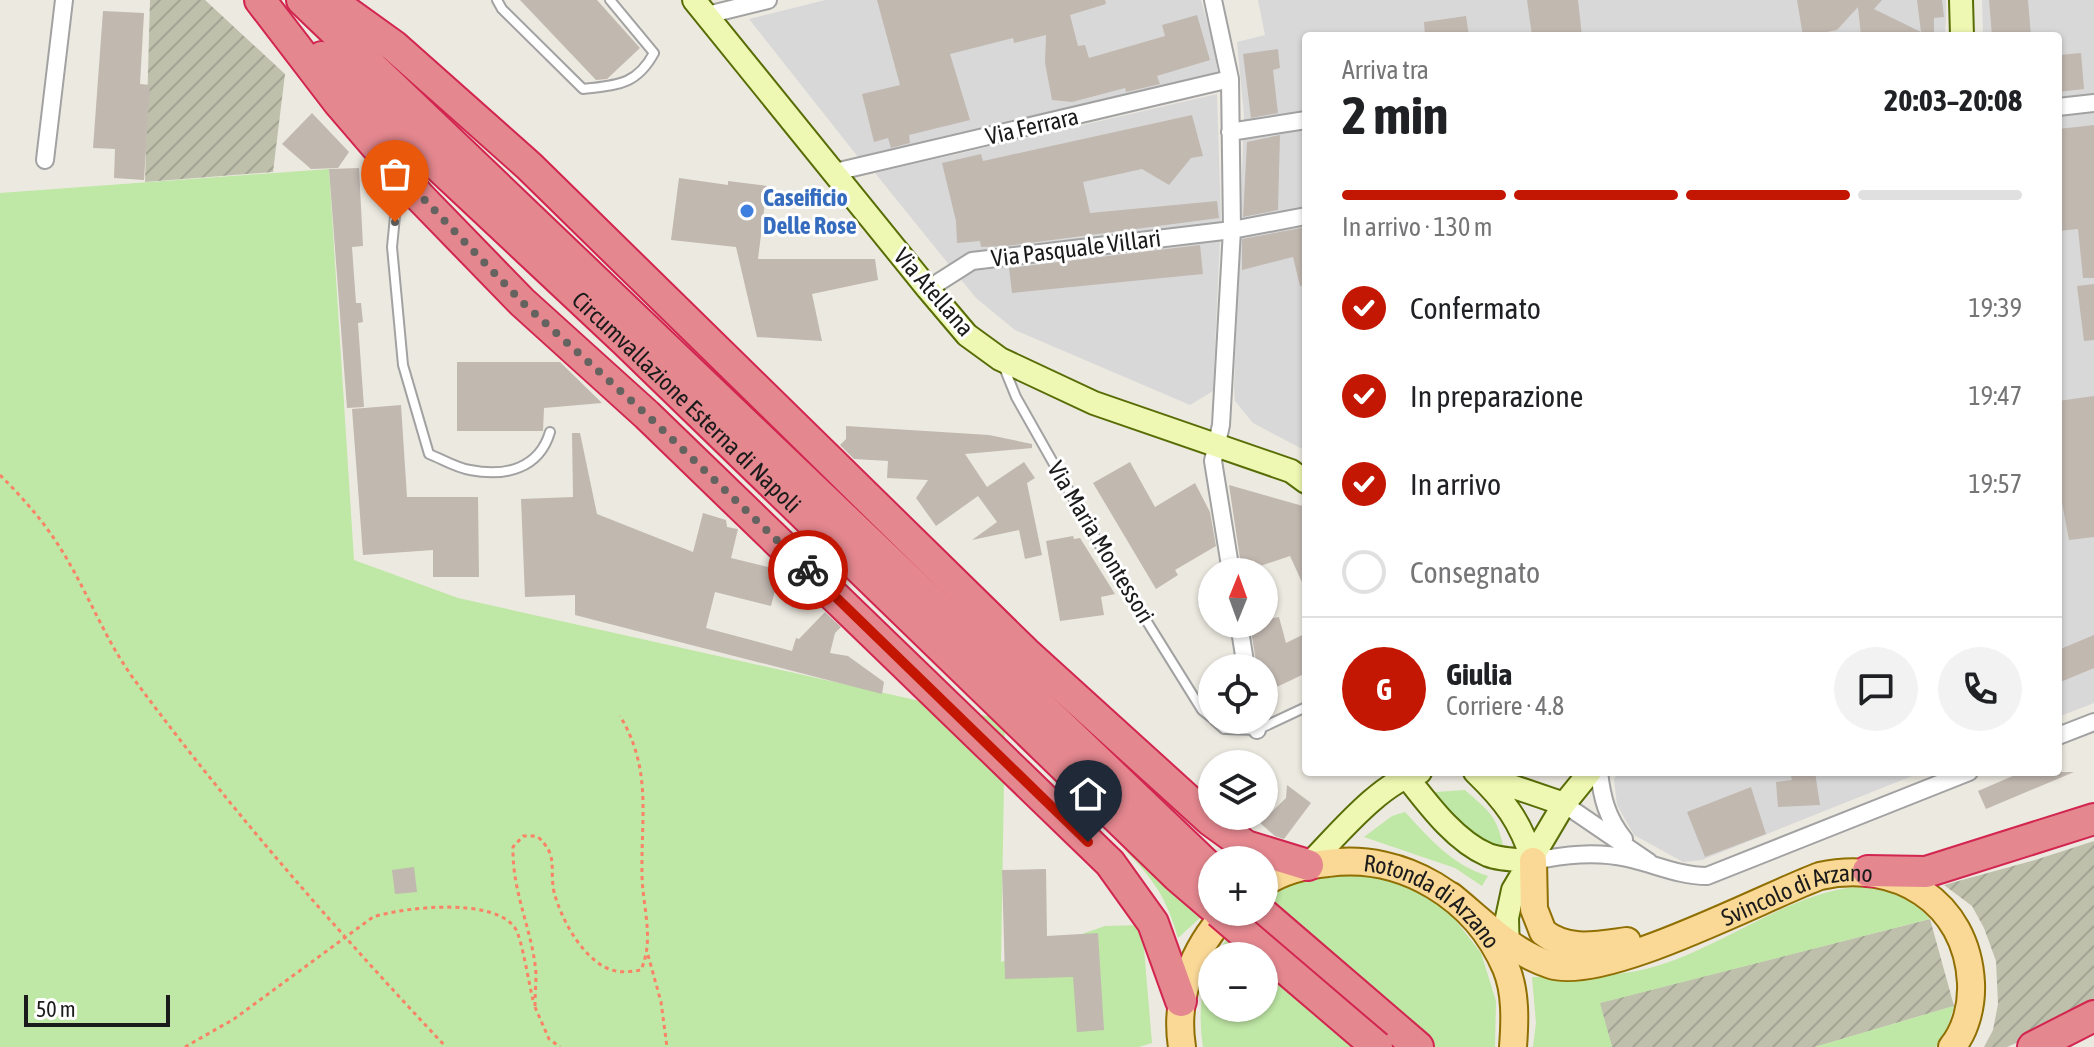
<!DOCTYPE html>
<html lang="it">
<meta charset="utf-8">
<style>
body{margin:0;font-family:"Asap Condensed",sans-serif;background:#f2f2f2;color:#202124;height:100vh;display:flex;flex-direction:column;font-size:30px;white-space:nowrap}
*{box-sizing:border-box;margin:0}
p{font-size:26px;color:#757577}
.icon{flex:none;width:44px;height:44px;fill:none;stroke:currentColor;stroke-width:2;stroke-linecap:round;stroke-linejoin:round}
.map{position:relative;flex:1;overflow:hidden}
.details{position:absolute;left:1302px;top:32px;width:760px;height:744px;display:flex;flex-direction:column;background:#fff;border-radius:8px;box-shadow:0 2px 6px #0004}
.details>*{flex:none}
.needle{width:52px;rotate:1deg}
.tools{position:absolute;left:1198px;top:558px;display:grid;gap:16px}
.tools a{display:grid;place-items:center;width:80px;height:80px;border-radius:50%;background:#fff;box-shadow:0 2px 6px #0004;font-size:40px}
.scale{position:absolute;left:24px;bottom:20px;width:146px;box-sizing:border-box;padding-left:8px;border:4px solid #1b1b1b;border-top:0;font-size:22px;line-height:28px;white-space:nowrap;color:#1b1b1b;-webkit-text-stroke:6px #fff;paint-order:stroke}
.pin{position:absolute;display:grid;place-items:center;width:68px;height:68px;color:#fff;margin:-82px -34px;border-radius:50% 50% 50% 0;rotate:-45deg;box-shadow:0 0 8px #0007}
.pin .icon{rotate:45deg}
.courier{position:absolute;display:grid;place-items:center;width:80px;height:80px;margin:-40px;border:6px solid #c31603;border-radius:50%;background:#fff;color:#222;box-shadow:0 2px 10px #0007}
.head em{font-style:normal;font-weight:700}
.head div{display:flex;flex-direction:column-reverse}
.head{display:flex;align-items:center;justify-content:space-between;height:136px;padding:0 40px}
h1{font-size:52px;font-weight:700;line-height:60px}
.bar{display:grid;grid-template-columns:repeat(4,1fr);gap:12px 8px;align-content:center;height:96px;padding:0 40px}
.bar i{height:10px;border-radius:6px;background:#e0e0e0}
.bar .selected{background:#c31603}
.bar p{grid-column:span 4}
.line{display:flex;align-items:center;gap:20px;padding:0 40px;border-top:2px solid #e0e0e0}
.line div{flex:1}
.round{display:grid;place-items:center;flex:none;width:84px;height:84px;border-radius:42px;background:#f2f2f2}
ol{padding:0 40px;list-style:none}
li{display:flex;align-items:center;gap:24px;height:88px}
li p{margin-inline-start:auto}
li .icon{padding:8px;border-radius:50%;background:#c31603;color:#fff;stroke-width:4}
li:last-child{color:#757577}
li i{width:44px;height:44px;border:4px solid #e0e0e0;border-radius:50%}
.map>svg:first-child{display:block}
.residential{fill:#d9d8d8}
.construction{fill:url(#construction-furrows)}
.grass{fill:#bfe7a5}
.building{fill:#c1b8b0}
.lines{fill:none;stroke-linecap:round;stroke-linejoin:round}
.lane-casing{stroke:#a2a2a2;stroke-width:12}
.street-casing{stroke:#a2a2a2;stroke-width:20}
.secondary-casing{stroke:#586d06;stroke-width:26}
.primary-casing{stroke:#8f6f02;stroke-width:30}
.highway-casing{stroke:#d2254f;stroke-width:34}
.path{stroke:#f88366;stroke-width:3;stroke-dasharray:4 4;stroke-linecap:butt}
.lane{stroke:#fff;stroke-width:8}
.street{stroke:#fff;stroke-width:16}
.secondary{stroke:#eef8b2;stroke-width:22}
.primary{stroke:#fad997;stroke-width:26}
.highway{stroke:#e4878f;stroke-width:30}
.highway-bridge-casing{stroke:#d2254f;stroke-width:34;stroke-linecap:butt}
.highway-bridge{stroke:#e4878f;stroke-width:30}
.done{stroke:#646360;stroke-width:8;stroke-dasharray:0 14.4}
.route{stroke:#c31603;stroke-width:10}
.shop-dot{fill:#3f7fe0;stroke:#fff;stroke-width:3}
.labels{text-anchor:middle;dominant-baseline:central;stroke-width:6;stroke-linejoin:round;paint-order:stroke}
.street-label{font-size:24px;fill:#1b1b1b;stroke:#fff}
.shop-label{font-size:24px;font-weight:bold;fill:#366cbe;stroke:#fff;text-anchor:start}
</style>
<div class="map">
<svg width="2094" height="1047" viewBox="0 0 2094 1047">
<defs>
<pattern id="construction-furrows" width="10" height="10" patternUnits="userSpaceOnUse" patternTransform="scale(2)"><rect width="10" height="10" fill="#bec0ac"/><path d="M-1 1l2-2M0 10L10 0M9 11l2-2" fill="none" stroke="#a3a493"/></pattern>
</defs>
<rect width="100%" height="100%" fill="#ece9e0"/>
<path class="residential" d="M825,0H1201L1214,45L1218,75L858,157L749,19Z
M1258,0H1946V18L1945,36H1306V451L1253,423L1235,401L1234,390L1244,115L1237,42L1265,35Z
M1982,0H2094V703L2058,717V36H1983Z
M1217,94L1221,218L1213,391L1190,405L1015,330L976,298L875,173Z
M1618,772H1922L1702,860L1683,862L1634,835L1617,805L1614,779Z"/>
<path class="construction" d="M150,0H205L285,74L273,172L145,182Z
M2094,841V1006L2088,1012L2007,1047H1984L1993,1030L1998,1004L1996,961L1984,928L1972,906L1944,885L2035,860Z
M1930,919L1954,1006L1815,1047H1612L1599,1003Z"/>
<path class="grass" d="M329,169L354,560L458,598L1005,720L1001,962L1105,926L1142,925L1152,1043L1139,1047H0V193Z
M1465,790C1488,811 1496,814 1503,845L1495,847L1468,830L1436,797V792Z
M1160,810L1208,848L1230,860H1212V907L1178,938C1166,897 1155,881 1125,850Z
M1405,812C1430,839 1452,865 1488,876L1482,886L1455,868L1364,837L1392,816Z
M1358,873L1408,885L1450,913L1481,953L1496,1001L1495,1047H1203C1199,1020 1199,989 1212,964V1008H1264V956H1216C1235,921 1268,888 1309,878C1324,874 1342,875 1358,873Z
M1854,887C1884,889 1909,895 1930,919L1600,1003L1612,1047H1533L1536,1023L1532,977C1574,977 1620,978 1660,965C1726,944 1785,896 1854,887Z
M1954,1006L1947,1029L1936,1047H1815Z"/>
<path class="building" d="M520,0H597L640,48L607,79L596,80Z
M877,0H1105L1106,4L1070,15L1078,46L1085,45L1089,58L1165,36L1162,25L1197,15L1210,60L1157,76L1160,84L1126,92L1125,88L1072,102L1052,100L1045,63L1046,35L1014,43L1013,38L950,54L970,120L909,135L910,143L891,148L888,138L874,142L862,94L900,85Z
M1527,0H1578L1582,36H1532Z
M1797,0H1882L1874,9L1921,32L1917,0H1942L1944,17L1934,18V36H1861L1858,7L1837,30L1822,33L1823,36H1803Z
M1989,0H2028L2031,36H1992Z
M103,11L144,13L140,84L150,85L144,180L114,178L115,149L93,148Z
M1466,16L1469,36H1425L1424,22Z
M1278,49L1280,68L1273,70L1278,113L1251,118L1243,54Z
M2081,53L2084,89L2058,92V55Z
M312,113L349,152L338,168L311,169L282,144Z
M1192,115L1203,156L1191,158L1169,185L1142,169L1083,182L1090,213L1217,201L1219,218L1007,246L981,247L980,241L957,243L956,221L942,163L981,154L983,161Z
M2094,125V278H2083L2078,229L2058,231V129Z
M1280,135L1278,210L1243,217L1247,142Z
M359,168L363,246L352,247L356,303H361L363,322L358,323L364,407L347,408L329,169Z
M679,178L728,185V181L767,186L758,259H875L878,280L812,294L822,341L757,337L736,247L671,240Z
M1306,227V285L1300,286L1293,257L1242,270V239Z
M1200,245L1203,274L1012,293L1009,268Z
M2094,284V340L2084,341L2077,286Z
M457,362H560L602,403L544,408L543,431H457Z
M2094,396V537L2069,540L2058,482V401Z
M401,405L407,497H478L479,577H433V550L363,555L352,409Z
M846,426L989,435L1032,444V448L965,454L987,487L1024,462L1035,478L1027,483L1042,555L1025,559L1019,530L972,540L997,522L978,496L936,526L916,498L928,480L887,478L888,461L854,459L840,445L846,439Z
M572,433H580L597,514L693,552L703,513L726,520L727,527L738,529L731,558L780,570L771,606L715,592L706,628L792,651L796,638L799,639L825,612L841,627L835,633L830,653L848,656L884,682L882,694L575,615V595L525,597L521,499L573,497Z
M1130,462L1155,507L1195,483L1210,512L1216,546L1175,570L1178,575L1156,589L1093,483Z
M1229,485L1303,506L1306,512V591L1290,556L1242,572Z
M1073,536L1074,539L1080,538L1115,594L1101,597L1104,615L1060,621L1046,541Z
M1279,617L1286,643L1306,633V673L1264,693V668H1257L1250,624H1264V620Z
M2094,635V668L2058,683V650Z
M1795,772H1815L1820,805L1778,807L1776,782L1792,780L1791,776L1796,775Z
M2022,772H2074L1986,809L1978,791Z
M1287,785L1311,803L1284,839L1275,836L1260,823L1286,798Z
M1751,787L1766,834L1705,857L1687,812Z
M414,867L417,892L395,894L392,870Z
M1046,869L1047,936L1098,933L1104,1030L1077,1032L1073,977L1005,979L1002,870Z"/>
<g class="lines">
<defs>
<path id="lane" d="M497,0L502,9L583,89C616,85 636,86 654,53L610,0
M398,186L392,247L403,365L429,454C442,459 456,468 470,470C505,477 539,469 550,432
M1003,365L1016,397L1103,551L1202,710L1212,718
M1214,720L1224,729L1257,730L1306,707"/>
<path id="street" d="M1213,0L1230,79L1232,230L1221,425L1213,461L1231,572
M707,15L768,0
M2058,107L2094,103
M1230,132L1306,120
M45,160L64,0
M835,172L1230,79
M928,289L972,261L1232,230L1306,216
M1239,624L1246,668
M1255,720L1257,730
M2058,736L2094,722
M1599,772C1602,798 1607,818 1624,839
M1564,804L1649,862
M1533,861C1564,855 1595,851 1627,858C1655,864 1679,876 1707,876L1969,772"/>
<path id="secondary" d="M694,0L928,289L967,335L1000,359L1094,403L1291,471L1306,482
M1961,0L1962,36
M1405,772L1406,776C1428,804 1455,841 1488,855C1501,860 1519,860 1533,861
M1475,772C1505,801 1520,821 1533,861
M1485,777L1564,804
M1308,865C1337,836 1380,782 1420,772
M1508,957L1507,918L1513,890L1564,804L1590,772"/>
<g id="primary">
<path d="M1533,861L1534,909L1543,932C1568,952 1597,945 1627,941"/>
<path id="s1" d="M1264,883C1282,871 1306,865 1328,863C1404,853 1476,898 1506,968C1516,992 1515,1021 1513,1047"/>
<path id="s2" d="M1451,896C1482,921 1512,953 1551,965C1604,982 1763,897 1820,876C1896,859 1967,901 1971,983C1972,1005 1966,1030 1952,1047"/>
<path d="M1182,1047C1174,997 1193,949 1227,912"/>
</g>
<g id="highway">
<path d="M260,0L339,103L419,196L522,302L647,415L1110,863L1153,923L1181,1001"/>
<path d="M302,0L1212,870"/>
<path d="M330,0L394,46L529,166L1025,652L1210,820L1246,846L1308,865"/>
<path id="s3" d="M322,57L625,341L1177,876L1212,906"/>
<path d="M1868,871L1926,872L2094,819"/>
<path d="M1261,912L1418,1047"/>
<path d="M2033,1047L2094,1016"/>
</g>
</defs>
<use href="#lane" class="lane-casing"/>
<use href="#street" class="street-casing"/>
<use href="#secondary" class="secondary-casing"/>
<use href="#primary" class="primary-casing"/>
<use href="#highway" class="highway-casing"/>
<path class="path" d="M0,475C20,495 39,516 55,540C85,584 103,638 136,682C231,810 337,931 446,1047
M648,955L661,1002L667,1047
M535,1006C535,995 536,984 536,974C533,931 512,894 513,847L523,836H537C559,856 549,866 554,892C561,919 585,965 616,971C623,973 633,971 641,970C655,938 642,906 642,873C641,816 652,769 620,716
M535,1007L549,1039L560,1047
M185,1047L234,1019L373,917C404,907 494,897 515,928C522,938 529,985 533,1000"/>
<use href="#lane" class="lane"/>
<use href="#street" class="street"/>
<use href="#secondary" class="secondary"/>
<use href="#primary" class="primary"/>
<use href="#highway" class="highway"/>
<defs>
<path id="highway-bridge" d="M1219,912L1377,1047"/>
</defs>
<use href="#highway-bridge" class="highway-bridge-casing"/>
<use href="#highway-bridge" class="highway-bridge"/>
</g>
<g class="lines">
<path class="done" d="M395,222L399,173L522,302L647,415L808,570"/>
<path class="route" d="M808,570L1088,842"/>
</g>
<circle class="shop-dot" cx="747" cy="211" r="8"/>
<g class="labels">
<g class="street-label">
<text transform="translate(1032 126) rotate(-13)">Via Ferrara</text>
<text transform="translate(1076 248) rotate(-7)">Via Pasquale Villari</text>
<text transform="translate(934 292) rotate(49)">Via Atellana</text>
<text stroke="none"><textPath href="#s3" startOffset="502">Circumvallazione Esterna di Napoli</textPath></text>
<text transform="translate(1101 542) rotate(59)">Via Maria Montessori</text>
<text stroke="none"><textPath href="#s2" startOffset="382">Svincolo di Arzano</textPath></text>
<text stroke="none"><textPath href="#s1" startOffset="184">Rotonda di Arzano</textPath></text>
</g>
<g class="shop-label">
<text x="763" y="197">Caseificio<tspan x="763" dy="28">Delle Rose</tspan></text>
</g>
</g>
</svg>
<div class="tools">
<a><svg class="needle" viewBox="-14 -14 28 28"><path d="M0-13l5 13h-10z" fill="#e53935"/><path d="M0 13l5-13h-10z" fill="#757577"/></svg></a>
<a><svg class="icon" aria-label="locate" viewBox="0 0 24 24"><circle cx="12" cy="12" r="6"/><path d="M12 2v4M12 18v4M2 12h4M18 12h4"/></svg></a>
<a><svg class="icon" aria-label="layers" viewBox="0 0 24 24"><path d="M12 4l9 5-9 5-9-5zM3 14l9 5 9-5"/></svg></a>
<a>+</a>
<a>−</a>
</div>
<div class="scale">50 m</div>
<div class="pin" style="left:395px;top:222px;background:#ea580c"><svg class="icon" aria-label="bag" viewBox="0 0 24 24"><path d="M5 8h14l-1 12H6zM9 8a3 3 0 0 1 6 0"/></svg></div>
<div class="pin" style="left:1088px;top:842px;background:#1f2937"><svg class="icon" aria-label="home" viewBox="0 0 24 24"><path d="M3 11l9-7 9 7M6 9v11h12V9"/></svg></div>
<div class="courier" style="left:808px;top:570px"><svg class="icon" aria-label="bike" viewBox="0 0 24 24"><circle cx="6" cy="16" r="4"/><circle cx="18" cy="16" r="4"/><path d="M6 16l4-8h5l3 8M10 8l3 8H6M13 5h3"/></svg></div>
<section class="details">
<div class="head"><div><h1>2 min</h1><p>Arriva tra</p></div><em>20:03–20:08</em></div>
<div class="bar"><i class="selected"></i><i class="selected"></i><i class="selected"></i><i></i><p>In arrivo · 130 m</p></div>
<ol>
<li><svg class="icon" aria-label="check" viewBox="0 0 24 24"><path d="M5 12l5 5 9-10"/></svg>Confermato<p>19:39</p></li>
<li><svg class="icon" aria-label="check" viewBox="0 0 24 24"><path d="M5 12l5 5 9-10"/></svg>In preparazione<p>19:47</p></li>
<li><svg class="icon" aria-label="check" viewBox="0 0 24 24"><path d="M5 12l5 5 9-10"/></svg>In arrivo<p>19:57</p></li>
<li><i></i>Consegnato</li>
</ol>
<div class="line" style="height:144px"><b class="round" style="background:#c31603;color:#fff">G</b><div><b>Giulia</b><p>Corriere · 4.8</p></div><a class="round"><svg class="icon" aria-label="chat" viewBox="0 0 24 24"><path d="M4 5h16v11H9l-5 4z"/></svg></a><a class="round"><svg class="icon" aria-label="phone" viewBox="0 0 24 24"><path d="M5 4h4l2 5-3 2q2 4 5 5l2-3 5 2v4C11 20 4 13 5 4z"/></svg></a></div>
</section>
</div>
